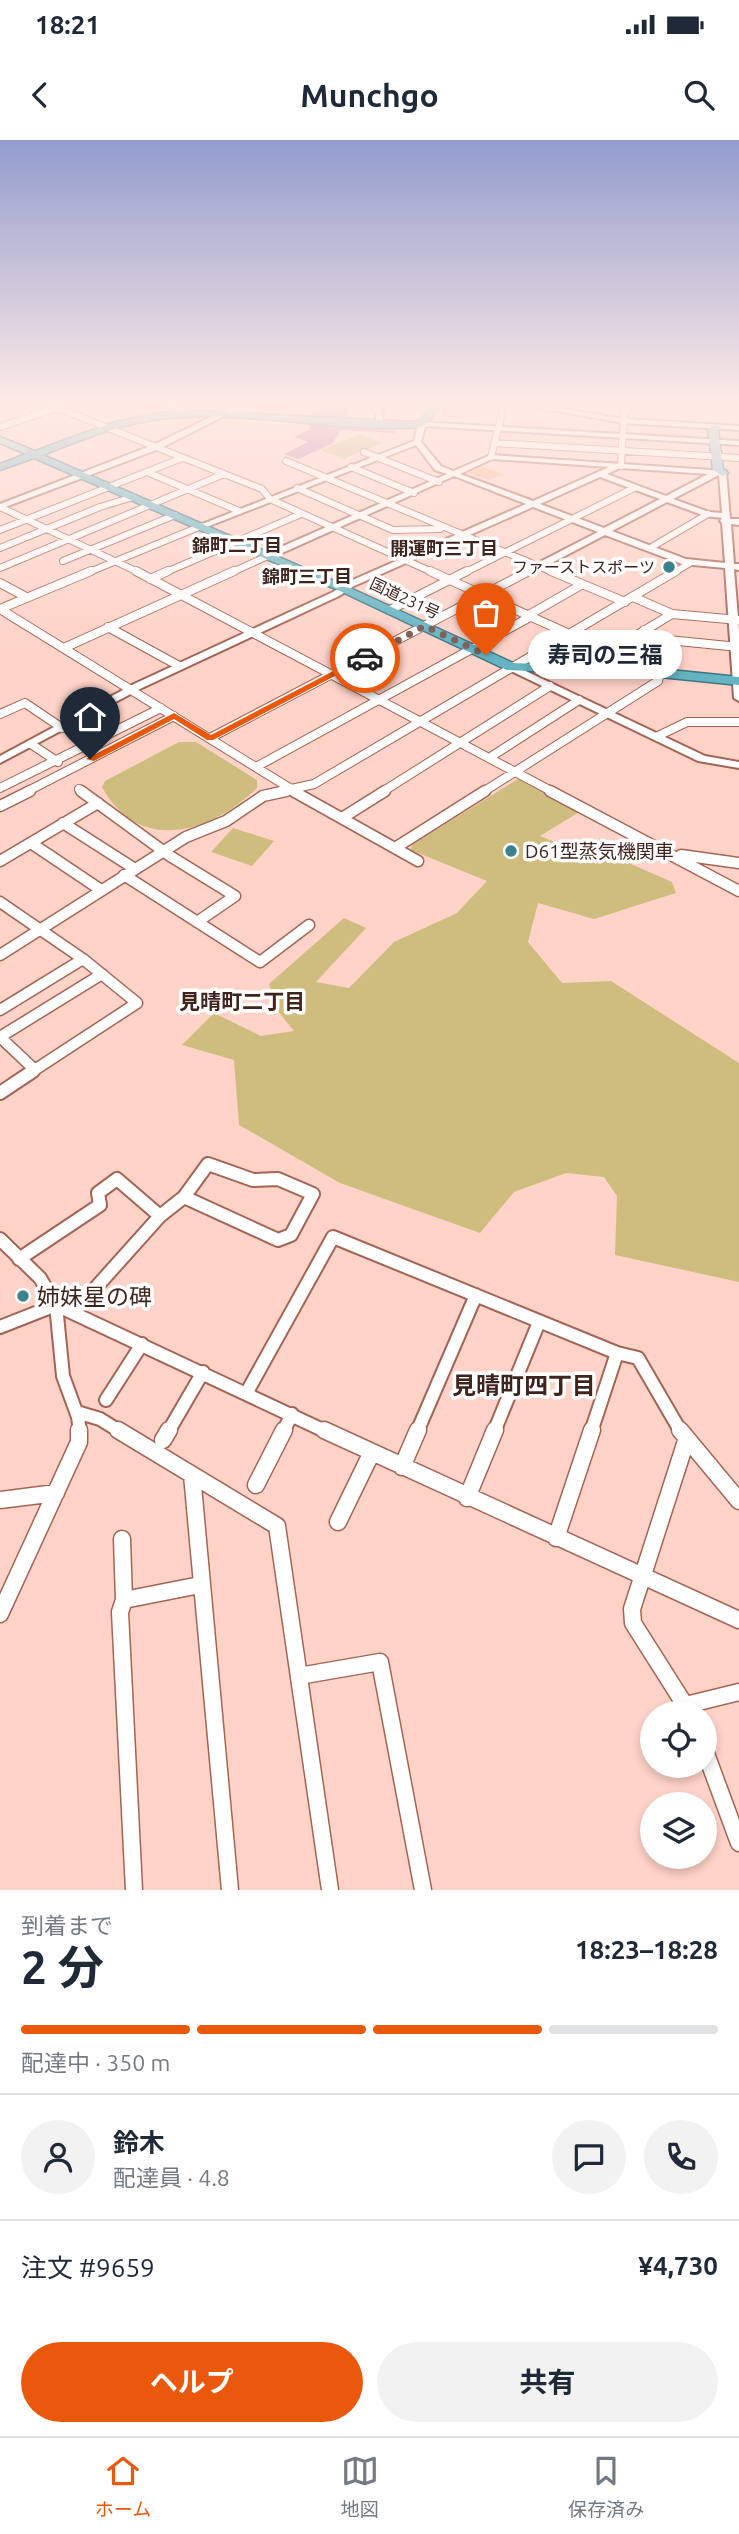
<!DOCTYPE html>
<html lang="ja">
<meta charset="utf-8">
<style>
body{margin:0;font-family:Ubuntu,"Noto Sans JP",sans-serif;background:#f2f2f3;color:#1f2937;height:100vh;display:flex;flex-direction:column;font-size:26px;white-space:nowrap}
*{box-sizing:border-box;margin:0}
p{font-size:23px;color:#747a83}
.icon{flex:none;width:38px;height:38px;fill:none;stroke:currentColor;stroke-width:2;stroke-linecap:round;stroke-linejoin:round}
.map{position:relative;height:1750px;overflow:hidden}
.details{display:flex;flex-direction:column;background:#fff;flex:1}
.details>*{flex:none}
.tools{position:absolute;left:640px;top:1561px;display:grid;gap:14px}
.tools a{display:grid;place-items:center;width:77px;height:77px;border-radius:50%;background:#fff;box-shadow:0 4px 10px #0003;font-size:35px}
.pin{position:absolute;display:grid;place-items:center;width:60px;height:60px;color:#fff;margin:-72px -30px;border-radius:50% 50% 50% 0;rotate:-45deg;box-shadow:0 0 7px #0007}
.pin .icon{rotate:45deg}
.courier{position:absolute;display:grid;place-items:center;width:70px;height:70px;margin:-35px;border:5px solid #ea580c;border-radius:50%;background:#fff;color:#222;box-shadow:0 2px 9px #0007}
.bubble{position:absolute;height:49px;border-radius:24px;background:#fff;box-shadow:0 4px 10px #0003;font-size:23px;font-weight:700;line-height:49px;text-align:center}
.summary em{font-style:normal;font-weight:700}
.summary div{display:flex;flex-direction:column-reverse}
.summary{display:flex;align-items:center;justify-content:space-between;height:119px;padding:0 21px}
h1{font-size:46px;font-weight:700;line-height:52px}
.bar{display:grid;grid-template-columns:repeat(4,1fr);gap:10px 7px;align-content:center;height:84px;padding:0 21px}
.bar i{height:9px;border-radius:5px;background:#e0e1e3}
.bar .current{background:#ea580c}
.bar p{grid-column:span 4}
.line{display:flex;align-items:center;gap:18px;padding:0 21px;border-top:2px solid #e0e1e3}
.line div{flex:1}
.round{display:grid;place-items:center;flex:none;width:74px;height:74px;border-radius:37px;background:#f2f2f3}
.primary-button{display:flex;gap:14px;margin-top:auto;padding:14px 21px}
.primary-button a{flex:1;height:80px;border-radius:42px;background:#ea580c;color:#fff;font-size:28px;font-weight:700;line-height:80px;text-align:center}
.primary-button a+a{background:#f2f2f3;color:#1f2937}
.status{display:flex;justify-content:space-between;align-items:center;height:49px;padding:0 35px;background:#fff;direction:ltr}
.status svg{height:19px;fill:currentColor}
header{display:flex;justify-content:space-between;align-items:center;height:91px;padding:0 21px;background:#fff;font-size:32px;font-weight:700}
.tabs{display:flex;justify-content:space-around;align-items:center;height:98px;border-top:2px solid #e0e1e3;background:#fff;font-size:19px;color:#747a83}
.tabs a{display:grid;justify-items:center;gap:4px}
.tabs .current{color:#ea580c}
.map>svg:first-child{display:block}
.green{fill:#cfbd7f}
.water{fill:#b177a6}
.building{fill:#f5b389}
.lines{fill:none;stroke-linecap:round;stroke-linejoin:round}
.minor-far4-casing{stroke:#a46455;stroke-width:8}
.minor-far3-casing{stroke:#a46455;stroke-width:10}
.minor-far2-casing{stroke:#a46455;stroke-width:13}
.minor-far1-casing{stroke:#a46455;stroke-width:16}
.minor-casing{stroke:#a46455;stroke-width:19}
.tertiary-casing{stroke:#a46455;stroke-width:4}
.primary-casing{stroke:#3e7581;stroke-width:3}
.trunk-casing{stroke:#3e7581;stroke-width:3}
.minor-far4{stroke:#fff;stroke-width:6}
.minor-far3{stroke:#fff;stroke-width:8}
.minor-far2{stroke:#fff;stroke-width:10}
.minor-far1{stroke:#fff;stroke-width:12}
.minor{stroke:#fff;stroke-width:16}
.tertiary{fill:#fff;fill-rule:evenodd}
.primary{fill:#8bc7d3;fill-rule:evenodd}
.trunk{fill:#64b4c4;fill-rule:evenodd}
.route{fill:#ea580c}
.done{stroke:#82615a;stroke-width:7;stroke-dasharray:0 12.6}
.poi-dot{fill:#3d8190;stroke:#fff;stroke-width:2.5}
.labels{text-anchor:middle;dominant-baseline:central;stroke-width:7;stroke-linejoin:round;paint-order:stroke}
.far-poi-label{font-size:16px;fill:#3f241e;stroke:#fff;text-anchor:end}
.far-street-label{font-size:16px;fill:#3f241e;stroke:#fff}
.far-neighbourhood-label{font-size:18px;font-weight:bold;fill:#3f241e;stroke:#fff}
.poi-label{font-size:19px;fill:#3f241e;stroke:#fff;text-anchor:start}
.neighbourhood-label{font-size:21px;font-weight:bold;fill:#3f241e;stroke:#fff}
.near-poi-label{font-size:23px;fill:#3f241e;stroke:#fff;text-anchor:start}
.near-neighbourhood-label{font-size:24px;font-weight:bold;fill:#3f241e;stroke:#fff}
</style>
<div class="status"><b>18:21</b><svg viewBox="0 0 49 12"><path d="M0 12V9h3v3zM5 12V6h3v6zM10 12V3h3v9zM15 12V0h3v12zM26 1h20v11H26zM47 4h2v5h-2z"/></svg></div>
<header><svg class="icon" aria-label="back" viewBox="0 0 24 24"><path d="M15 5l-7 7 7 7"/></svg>Munchgo<svg class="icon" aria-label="search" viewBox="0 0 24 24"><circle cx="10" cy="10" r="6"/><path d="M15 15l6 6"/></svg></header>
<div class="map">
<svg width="739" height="1750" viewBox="0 0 739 1750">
<rect width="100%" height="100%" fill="#ffd3c8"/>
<path class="green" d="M360,294L383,303L343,319L321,310Z
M179,602H196L257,640V648C211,693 139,715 102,647L105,641Z
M518,639L581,671L540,696L585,714L599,710L672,742L676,753L594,779L538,763L528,802L562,843L611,841L739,923V1142L615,1115L617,1056L604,1037L566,1033L514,1052L480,1093L340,1043L239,985L234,920L182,905L214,873L261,896L294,891L277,870L269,844L344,778L366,788L316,842L349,848L394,802L457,773L487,741L411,710L412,705Z
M233,688L274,701L252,726L211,712Z"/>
<path class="water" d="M317,261H352L342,288L395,291V293L341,290L332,304L298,319L284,314L308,302L294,297L310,289L308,282Z"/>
<path class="building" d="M482,327L503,334L489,340L468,333Z"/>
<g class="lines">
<defs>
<path id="minor-far4" d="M40,261L262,349L270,359L434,433
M138,261L159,264
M228,272L242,261
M0,287L78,261
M494,303L739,318
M364,312L439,342
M491,317L505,261
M286,321L555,433
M621,326L624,274L628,269
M351,327L414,353
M147,332L239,371
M297,348L393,390L440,389
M0,367L140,433
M0,390L182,318
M0,408L100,367L133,357
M650,408L708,374
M63,421L175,375
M0,428L224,334
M87,433L201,386
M164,433L301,374
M230,433L268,416
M464,433L634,348
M525,433L537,427
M673,433L690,423"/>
<path id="minor-far3" d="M136,431L553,652
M430,431L640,526L648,533
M551,431L625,462
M150,439L168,431
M0,443L26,457
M633,457L672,474L739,480
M0,469L296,652
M0,469L91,431
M390,470L467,431
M527,476L581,445
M108,487L179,526
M644,490L668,500L739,507
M66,507L234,431
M609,512L672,474
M0,574L25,563L62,588
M658,596L687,582H739
M210,598L529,431
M31,604L58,622
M489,618L579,560
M256,627L530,477
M0,648L161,568
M79,649L84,652
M26,652L174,576
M278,652L314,644L676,431
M382,652L550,546
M483,652L658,541L660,533"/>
<path id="minor-far2" d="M81,651L170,716L235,756L197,782
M293,651L418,721
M550,651L739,751
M0,666L30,651
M342,678L385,651
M63,683L135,729
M31,703L101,750
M395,708L485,651
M681,715L739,723
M0,721L98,663
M124,735L260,822L309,785
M0,762L83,819L137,863L30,933
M0,815L186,697L226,681L263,656L286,651
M0,870L83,819
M0,897L102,834
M0,897L35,930"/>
<path id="minor-far1" d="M0,953L33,931
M208,1024L253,1040L278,1039L313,1054L291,1095L278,1100L184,1057Z
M0,1099L40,1138L56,1165L63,1236L78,1277L80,1292
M19,1119L100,1065L98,1053L117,1039L160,1076
M74,1172L160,1076L184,1057
M0,1187L56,1165L327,1292
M247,1252L333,1097L617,1213L638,1218L681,1292
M106,1260L142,1204
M80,1273L100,1279L121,1292
M168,1292L203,1232
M283,1292L292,1274
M417,1292L476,1155
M494,1292L539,1182
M591,1292L617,1213"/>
<path id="minor" d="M118,1290L277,1386L330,1750
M324,1290L739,1480
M680,1290L739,1361
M163,1300L169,1290
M686,1301L632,1469L633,1483L690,1573
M402,1327L418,1290
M192,1335L230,1750
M256,1345L284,1290
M467,1358L495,1290
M0,1360L56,1353
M338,1382L372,1312
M556,1398L592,1290
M122,1399L124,1460
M0,1474L79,1302V1290
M299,1536L380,1522L423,1750
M686,1565L739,1552
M705,1611L739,1703
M134,1750L120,1472L124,1460L200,1445"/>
<path id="tertiary" d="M366,261H373L383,272L382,282H376V274Z
M518,261L624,279L739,286V290L624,283L516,264Z
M159,262L182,265L187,274L180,276L176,269L157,265Z
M225,270L232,272L159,309L0,369V364L153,305Z
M422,282L739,301V305L425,286L421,302L441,326L453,331L491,315L726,331L730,379H739V385L731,384L734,424H739V430L734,429L739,490V561L734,558L725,428L682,424L605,395L540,429H534V425L598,392L533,367L354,446L339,456L142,548L0,623V616L134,544L333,452L348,442L526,364L454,336L271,418H265V414L447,334L435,330L416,305L204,388L197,386L414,301L418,284ZM492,319L609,327L533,361L460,334ZM620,328L708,334L666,356L607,334ZM719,335L722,373L709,372L673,359ZM600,337L660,359L604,388L540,364ZM667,362L705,376L722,378L720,381L722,383L725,423L686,419L612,391Z
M511,524L705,616L739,622V628L698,621L507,529L506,527Z"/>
<path id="primary" d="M716,284L721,287L718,290L723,329L728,333L723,336L713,330L708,289Z
M0,297L32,310L34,312L26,314L0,303Z"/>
<path id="trunk" d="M438,261H447L422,287C335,294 247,268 160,279C119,284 81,300 43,315L348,447L513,523L660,529L739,537V545L660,537L507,530L340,451L34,318L0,330V324L26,314V310L35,311L115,282L161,273L203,271L410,282L419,281Z"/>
</defs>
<use href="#minor-far4" class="minor-far4-casing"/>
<use href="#minor-far3" class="minor-far3-casing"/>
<use href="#minor-far2" class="minor-far2-casing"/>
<use href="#minor-far1" class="minor-far1-casing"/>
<use href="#minor" class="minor-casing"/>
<use href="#tertiary" class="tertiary-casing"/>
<use href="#primary" class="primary-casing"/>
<use href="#trunk" class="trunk-casing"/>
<use href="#minor-far4" class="minor-far4"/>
<use href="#minor-far3" class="minor-far3"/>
<use href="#minor-far2" class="minor-far2"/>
<use href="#minor-far1" class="minor-far1"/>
<use href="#minor" class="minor"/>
<use href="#tertiary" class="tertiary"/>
<use href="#primary" class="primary"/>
<use href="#trunk" class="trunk"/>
</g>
<linearGradient id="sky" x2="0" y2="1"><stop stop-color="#929cce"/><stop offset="0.52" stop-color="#ffebe6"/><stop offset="1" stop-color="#ffebe6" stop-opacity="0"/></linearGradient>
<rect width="739" height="506" fill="url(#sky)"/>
<path class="route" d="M362,516L369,518L213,600H207L174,579L94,621L86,619L174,573L211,595Z"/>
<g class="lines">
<path class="done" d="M365,518L425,486L486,515"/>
</g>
<g class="poi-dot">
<circle cx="669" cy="427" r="7"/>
<circle cx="511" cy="711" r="7"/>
<circle cx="23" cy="1156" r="7"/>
</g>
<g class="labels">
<g class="far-poi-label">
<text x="655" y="427">ファーストスポーツ</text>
</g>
<g class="far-street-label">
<text transform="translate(405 458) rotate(25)">国道231号</text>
</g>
<g class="far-neighbourhood-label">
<text x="237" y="405">錦町二丁目</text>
<text x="444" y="408">開運町三丁目</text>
<text x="307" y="436">錦町三丁目</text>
</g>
<g class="poi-label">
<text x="525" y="711">D61型蒸気機関車</text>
</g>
<g class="neighbourhood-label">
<text x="242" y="861">見晴町二丁目</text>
</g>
<g class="near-poi-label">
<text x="37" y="1156">姉妹星の碑</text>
</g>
<g class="near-neighbourhood-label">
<text x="524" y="1245">見晴町四丁目</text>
</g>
</g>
</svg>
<div class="tools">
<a><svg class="icon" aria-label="locate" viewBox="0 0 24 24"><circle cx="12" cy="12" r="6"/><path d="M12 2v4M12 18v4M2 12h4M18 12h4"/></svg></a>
<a><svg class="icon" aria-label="layers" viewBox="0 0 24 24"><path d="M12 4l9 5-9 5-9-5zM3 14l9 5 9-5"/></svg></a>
</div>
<div class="pin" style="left:486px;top:515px;background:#ea580c"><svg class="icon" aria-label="bag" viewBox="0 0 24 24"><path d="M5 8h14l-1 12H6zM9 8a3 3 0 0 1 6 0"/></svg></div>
<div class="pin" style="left:90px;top:619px;background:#1f2937"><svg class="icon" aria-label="home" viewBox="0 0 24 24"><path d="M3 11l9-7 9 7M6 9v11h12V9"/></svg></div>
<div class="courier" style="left:365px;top:518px"><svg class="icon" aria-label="car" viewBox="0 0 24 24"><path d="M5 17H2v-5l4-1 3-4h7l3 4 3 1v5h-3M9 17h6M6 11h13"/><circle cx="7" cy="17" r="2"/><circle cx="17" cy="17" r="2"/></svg></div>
<div class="bubble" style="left:528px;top:490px;width:154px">寿司の三福</div>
</div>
<section class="details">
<div class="summary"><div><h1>2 分</h1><p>到着まで</p></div><em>18:23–18:28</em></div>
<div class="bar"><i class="current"></i><i class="current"></i><i class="current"></i><i></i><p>配達中 · 350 m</p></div>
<div class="line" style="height:126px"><a class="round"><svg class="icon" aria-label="person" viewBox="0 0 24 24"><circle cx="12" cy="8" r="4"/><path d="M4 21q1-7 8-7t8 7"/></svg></a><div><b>鈴木</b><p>配達員 · 4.8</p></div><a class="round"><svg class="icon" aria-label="chat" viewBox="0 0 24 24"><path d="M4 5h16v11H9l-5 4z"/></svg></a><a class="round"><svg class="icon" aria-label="phone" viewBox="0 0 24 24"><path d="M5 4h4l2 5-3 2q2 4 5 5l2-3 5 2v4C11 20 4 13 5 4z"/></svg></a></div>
<div class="line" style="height:91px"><div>注文 #9659</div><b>¥4,730</b></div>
<div class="primary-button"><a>ヘルプ</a><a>共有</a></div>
</section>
<nav class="tabs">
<a class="current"><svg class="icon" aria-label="home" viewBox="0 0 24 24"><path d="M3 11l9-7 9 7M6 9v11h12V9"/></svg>ホーム</a>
<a><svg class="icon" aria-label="map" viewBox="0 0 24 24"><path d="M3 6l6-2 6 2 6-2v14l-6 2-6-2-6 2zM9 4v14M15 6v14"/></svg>地図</a>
<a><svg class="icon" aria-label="saved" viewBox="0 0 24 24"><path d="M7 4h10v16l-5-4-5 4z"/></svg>保存済み</a>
</nav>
